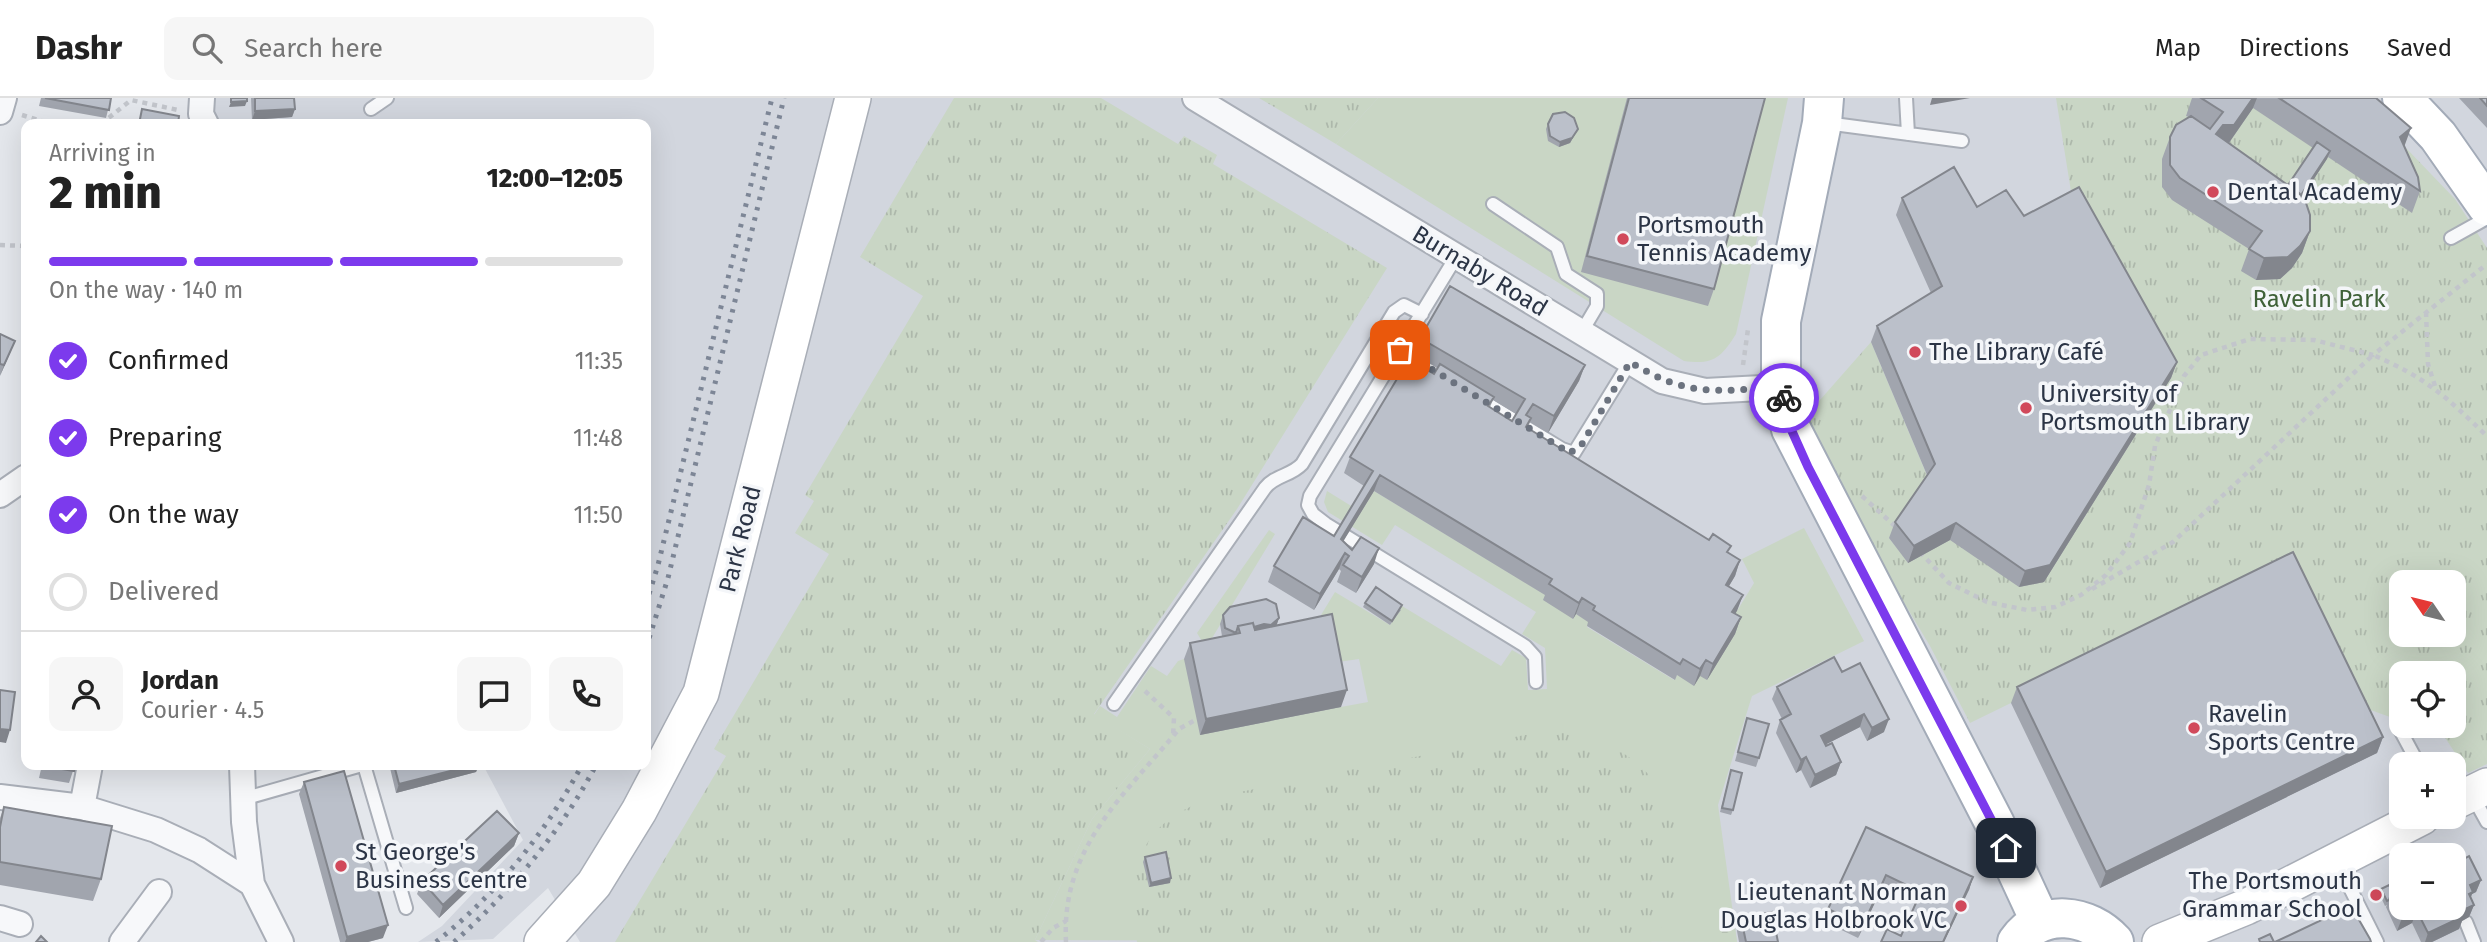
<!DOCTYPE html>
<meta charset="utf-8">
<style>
body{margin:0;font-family:"Fira Sans",sans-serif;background:#f6f6f6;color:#222;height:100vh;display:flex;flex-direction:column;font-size:26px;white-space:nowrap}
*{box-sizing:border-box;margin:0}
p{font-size:23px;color:#767676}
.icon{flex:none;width:38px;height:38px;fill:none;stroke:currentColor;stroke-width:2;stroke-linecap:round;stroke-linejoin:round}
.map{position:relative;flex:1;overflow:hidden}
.panel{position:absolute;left:21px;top:21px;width:630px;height:651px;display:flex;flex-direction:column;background:#fff;border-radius:14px;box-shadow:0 7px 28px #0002}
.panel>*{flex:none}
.needle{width:46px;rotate:305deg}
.tools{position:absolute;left:2389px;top:472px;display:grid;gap:14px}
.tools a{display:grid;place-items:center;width:77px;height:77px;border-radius:14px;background:#fff;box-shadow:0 7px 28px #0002;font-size:35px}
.pin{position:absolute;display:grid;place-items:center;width:60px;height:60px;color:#fff;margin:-30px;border-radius:14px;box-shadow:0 4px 10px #0006}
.courier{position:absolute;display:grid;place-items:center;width:70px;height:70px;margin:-35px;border:5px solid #7c3aed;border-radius:50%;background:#fff;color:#222;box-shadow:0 2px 9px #0007}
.headline em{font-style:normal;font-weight:800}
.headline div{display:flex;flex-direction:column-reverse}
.headline{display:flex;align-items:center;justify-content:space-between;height:119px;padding:0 28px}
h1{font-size:46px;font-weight:800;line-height:52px}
.bar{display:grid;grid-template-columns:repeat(4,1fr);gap:10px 7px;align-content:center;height:84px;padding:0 28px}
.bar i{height:9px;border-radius:5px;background:#e0e0e0}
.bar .active{background:#7c3aed}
.bar p{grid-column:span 4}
.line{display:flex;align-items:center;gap:18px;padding:0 28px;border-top:2px solid #e0e0e0}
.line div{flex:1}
.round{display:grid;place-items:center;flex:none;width:74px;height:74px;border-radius:14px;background:#f6f6f6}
ol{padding:0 28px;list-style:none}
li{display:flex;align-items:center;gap:21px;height:77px}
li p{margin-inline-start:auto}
li .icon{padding:7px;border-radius:50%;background:#7c3aed;color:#fff;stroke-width:4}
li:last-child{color:#767676}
li i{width:38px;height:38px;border:4px solid #e0e0e0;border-radius:50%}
header{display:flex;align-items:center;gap:42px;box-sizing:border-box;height:98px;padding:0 35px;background:#fff;border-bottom:2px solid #e0e0e0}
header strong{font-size:33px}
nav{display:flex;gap:38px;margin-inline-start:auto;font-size:24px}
.search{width:490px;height:63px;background:#f6f6f6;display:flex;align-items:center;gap:18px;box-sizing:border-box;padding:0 24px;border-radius:14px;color:#767676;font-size:26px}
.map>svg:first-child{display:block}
.built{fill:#d2d6de;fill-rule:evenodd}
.green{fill:#c9d6c5}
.forest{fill:url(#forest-firs)}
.park{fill:url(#park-tufts);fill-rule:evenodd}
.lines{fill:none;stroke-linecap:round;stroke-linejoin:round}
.lane-casing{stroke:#a9aeb7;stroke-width:16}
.street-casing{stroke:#a9aeb7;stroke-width:28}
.secondary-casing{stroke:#a9aeb7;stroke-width:38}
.primary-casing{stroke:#a3abb8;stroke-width:42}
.path{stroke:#c2c5cb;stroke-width:4.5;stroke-dasharray:5 5;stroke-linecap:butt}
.lane{stroke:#f7f8fa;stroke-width:12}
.street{stroke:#f7f8fa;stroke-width:24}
.secondary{stroke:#fff;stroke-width:35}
.primary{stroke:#fff;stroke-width:38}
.rail{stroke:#7d8696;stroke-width:5;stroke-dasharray:3.5 7;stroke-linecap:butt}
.wall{fill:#a1a5ae;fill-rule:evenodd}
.shaded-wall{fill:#83868d}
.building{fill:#bbc0ca;stroke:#83868d;stroke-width:2}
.done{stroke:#6c737f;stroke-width:7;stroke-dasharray:0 12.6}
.route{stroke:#7c3aed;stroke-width:9}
.poi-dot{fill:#d1495b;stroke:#f4f6f9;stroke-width:2.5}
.labels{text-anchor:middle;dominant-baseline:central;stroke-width:7;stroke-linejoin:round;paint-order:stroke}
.poi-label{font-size:24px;fill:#2b3445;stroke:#f4f6f9;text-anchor:start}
.street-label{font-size:24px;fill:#2b3445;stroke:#f4f6f9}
.park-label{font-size:24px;fill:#3f6138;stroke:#f4f6f9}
</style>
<header>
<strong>Dashr</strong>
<div class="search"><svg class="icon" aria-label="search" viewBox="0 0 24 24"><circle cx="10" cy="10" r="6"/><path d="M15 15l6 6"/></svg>Search here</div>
<nav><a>Map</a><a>Directions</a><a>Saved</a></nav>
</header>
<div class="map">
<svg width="2487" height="844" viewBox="0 0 2487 844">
<defs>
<pattern id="forest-firs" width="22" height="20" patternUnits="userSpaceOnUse" patternTransform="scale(1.75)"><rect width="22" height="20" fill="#c9d6c5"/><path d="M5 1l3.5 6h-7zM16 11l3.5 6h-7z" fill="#adb8ab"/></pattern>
<pattern id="park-tufts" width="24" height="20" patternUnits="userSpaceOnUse" patternTransform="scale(1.75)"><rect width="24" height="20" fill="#c9d6c5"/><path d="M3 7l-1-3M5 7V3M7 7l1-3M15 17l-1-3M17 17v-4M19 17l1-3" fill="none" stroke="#adb8ab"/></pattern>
</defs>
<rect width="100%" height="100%" fill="#e4e7ec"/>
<path class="built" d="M202,0H2487V844H580L548,790L493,841L418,844L442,828L523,742L483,667H646V26H206ZM2401,485H2454V537H2401ZM2401,576H2454V628H2401ZM2401,667H2454V719H2401ZM2401,758H2454V810H2401Z"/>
<path class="green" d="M1378,0H1788L1736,236C1721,260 1713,267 1684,263L1336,46Z
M1327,393L1361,414L1374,393L1546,497L1573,521L1576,516L1590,524L1587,529L1674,582L1720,503L1737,513L1754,485L1742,461L1804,430L1864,543L1752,598L1718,707L1737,844L1035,842L1092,721L1150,651L1094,617L1100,608L1117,619L1151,568L1167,578L1178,563L1184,561L1341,609L1368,604L1359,561L1338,564L1329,523L1321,517L1335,494L1390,527L1402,508L1501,568L1512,552L1526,560L1528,592L1547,591L1545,550L1522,536L1536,514L1395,427L1382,447L1328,414L1324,404Z
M1269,432L1275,436L1206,550L1197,535Z"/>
<path class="forest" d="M1733,818L1737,844H1716V843Z"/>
<path class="park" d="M954,0H1101L1178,46L1184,38L1217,57L1213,66L1387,170L1237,411L1094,616L1150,651L1092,721L1035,842L1038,844H615L726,658L714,651L829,456L795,435L814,403L805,397L923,198L860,159Z
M1259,0H1378L1336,46Z
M2056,0H2358L2455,101L2487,150V666L2468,675L2444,638L2417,628H2454V576H2401V623L2354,606L2011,605L1970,625L1930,548L1885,473L1805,319L1871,244L1929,382L1889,440L1908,464L2073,106ZM2401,485H2454V537H2401Z
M1550,632C1660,637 1724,754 1651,844H1137C1125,764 1143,717 1225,697Z"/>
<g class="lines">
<defs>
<path id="lane" d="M1906,0L1908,36
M371,11L387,0
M1826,25L1962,43
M1493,106L1557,149L1566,176L1597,196V208L1581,235
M2451,140L2487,120
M1456,159L1310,398L1308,407L1313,416L1326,426L1525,548L1535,559L1536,584
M1400,252L1447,281
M1478,300L1562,351L1574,355L1630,264
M1114,606L1265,390C1275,377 1291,378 1302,366L1394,214L1404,207L1422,216
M2398,628L2419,667
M364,667L406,810
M2472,697L2487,724
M243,701L362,667
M2338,766L2377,844
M2466,824L2474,844"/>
<path id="street" d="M202,0L201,16L206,26
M1195,0L1662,283L1705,293L1781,289
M0,14L4,0
M0,397L26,379
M242,667L244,724L252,786
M0,699L82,709L156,732L199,752L252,786L281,844
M82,709L90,667
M0,820L20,826
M122,844L159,794"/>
<path id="secondary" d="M2454,704L2487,688
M542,844L594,786L639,713L701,595L853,0
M2160,844L2246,809L2422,719"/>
<path id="primary" d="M1824,0L1822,25L1781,223V289L1791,331L1995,726L2040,823
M2402,0L2438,38L2487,108
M2017,844C2041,809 2089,816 2114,844"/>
</defs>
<use href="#lane" class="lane-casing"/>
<use href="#street" class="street-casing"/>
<use href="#secondary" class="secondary-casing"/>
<use href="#primary" class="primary-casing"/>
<path class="path" d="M22,17L51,26
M101,26L131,2L178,12
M0,147L26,148
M2426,214L2428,266L2435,288
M1743,267L1748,231
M1862,398L1897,430
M1920,454L1949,485L1987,504L2027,512L2055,509L2081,497L2106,477L2130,445L2149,387L2155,348L2184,278L2201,257L2250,241L2314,242L2373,257L2487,166
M2092,491L2173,444L2373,257C2427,280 2446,299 2487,338
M1145,593L1174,620L1173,638
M1041,844L1053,830L1066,823
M1066,844C1061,749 1124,698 1179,631L1197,621"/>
<use href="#lane" class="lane"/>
<use href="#street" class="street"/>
<use href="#secondary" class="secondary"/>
<use href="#primary" class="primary"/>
<path class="rail" d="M646,506L658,467L772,0
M646,550L668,480L784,0
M436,844C496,797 546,734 582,667
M454,844C510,794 561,734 596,667"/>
</g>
<path class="wall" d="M41,0H111L106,20L39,8Z
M251,0H294L295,11L292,19L252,22Z
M1627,0H1765L1714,191L1708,208L1581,174Z
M2192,0H2376L2404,48L2420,93L2412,115L2328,59L2302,99L2310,133L2302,155L2292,170L2280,181L2256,182L2241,173L2249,151L2172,102L2162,89V61L2170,39L2189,19L2186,18ZM2253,10L2313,50L2288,87L2229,45Z
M2459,0H2487V30Z
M1548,26L1578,31L1570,45L1559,49L1548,43L1546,31Z
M1902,100L1977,109L2024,118L2177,264L2171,280L2044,484L2019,489L1950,442L1908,465L1889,440L1895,424L1927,377L1871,244L1877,228L1931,195L1896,117Z
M0,236L15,243L0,278Z
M1420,240L1585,267L1579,283L1548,335L1530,324L1527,331L1740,462L1735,478L1729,488L1743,497L1735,516L1741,519L1735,536L1707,582L1700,578L1694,588L1677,577L1675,582L1587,528L1588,524L1576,516L1573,521L1543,502L1545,497L1374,393L1343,443L1352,452L1374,466L1356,495L1337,484L1341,473L1339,471L1314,512L1268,484L1274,468L1334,438L1364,388L1344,375L1350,359L1434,276L1437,270L1414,256ZM1493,302L1516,316L1512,323L1490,309Z
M1365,505L1401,512L1390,527L1363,509Z
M1223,517L1279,520L1276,528L1341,609L1200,637L1184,561L1190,545L1222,538L1220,526Z
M26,522V545L22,544Z
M1842,574L1884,634L1867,643L1860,629L1826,646L1841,664L1836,677L1810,690L1801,672L1796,675L1776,635L1780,622L1782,621L1772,601L1777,589Z
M2017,589L2383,639L2377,655L2100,790L2011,605Z
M1747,620L1759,660L1756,669L1735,663Z
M42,667H75L69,685L39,680Z
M391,667H479L476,674L396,695L390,670Z
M1731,672L1733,712L1731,717L1720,714Z
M304,684L383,840L368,844H340L299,696Z
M4,709L101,781L93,803L0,787V720Z
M1866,729L1973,779L1969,792L1901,838L1916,806L1882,790L1858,840L1823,823L1828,811Z
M519,735L514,748L439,820L417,796L422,783Z
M1145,759L1170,785L1149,789L1143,764Z
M2481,782L2476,794L2472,796L2470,800L2474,807L2469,819L2462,823L2459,831L2432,844H2421L2412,825L2397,833L2386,809L2387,807L2385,808L2379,795L2381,791L2393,795Z
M1741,820L1778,844H1739L1737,833Z"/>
<path class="shaded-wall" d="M1932,0H1970L1930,7Z
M2253,0H2257L2253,10L2226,49L2216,36L2223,27Z
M247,3L245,8L229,9L231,4Z
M295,11L292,19L252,22L255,13Z
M2411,30L2403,52L2400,39Z
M1578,31L1570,45L1559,49L1560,44Z
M2330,53L2327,61L2291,116L2294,108Z
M2310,133L2302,155L2292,170L2280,181L2256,182L2264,160Z
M15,243L10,255L0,278L4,267Z
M2177,264L2171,280L2044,484L2019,489L2025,473Z
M1585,267L1579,283L1548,335L1554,318Z
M1380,377L1374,393L1335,457L1341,441Z
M1956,425L1950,442L1908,465L1914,448Z
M1379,450L1374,466L1356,495L1362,479Z
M1345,455L1339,471L1314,512L1320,496Z
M1740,462L1735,478L1720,503L1726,487Z
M1743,497L1737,513L1726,530L1732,514Z
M1582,500L1576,516L1573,521L1579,505Z
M1741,519L1735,536L1707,582L1713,566Z
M1279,520L1276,529L1240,535Z
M1706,562L1700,578L1694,588L1700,571Z
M1347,592L1341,609L1200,637L1206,621Z
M1864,616L1860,629L1817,651L1821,638Z
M1889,621L1884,634L1867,643L1872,630Z
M0,631L10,632L6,645L0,644Z
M2383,639L2377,655L2100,790L2106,774Z
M1806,659L1801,672L1796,675L1801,662Z
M1841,664L1836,677L1810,690L1815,677Z
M168,667H197L196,670Z
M474,667H479L476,674L396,695L399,686Z
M519,735L514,748L439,820L443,807Z
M1886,777L1882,790L1858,840L1863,827Z
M1973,779L1969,792L1944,844H1943Z
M1171,780L1170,785L1149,789L1151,785Z
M2481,782L2476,794L2472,796L2468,807L2470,787Z
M2474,807L2469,819L2462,823L2459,831L2432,844H2425L2428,835L2461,813Z
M2417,813L2412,825L2397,833L2402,820Z
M388,827L383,840L368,844H345L347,839Z"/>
<path class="building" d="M45,0H111L109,12Z
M231,0H247V3L231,4Z
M255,0H294L295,11L255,13Z
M1629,0H1765L1714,191L1587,158Z
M2201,0H2253L2234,27H2223L2216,36L2299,95L2305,102L2310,117V133L2300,148L2288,159L2264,160L2249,151L2262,133L2180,80L2170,67V39L2176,27L2191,18L2210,31L2223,14Z
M2279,0H2376L2411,30L2400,39L2418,79L2420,93Z
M2480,0H2487V8Z
M142,11L179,18L178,26H139Z
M1565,14L1574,20L1578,31L1572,40L1560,44L1550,38L1548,26L1553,16Z
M2317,44L2330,53L2301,97L2288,87Z
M1954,69L1977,109L2006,92L2024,118L2079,89L2177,264L2050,467L2025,473L1956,425L1914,448L1895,424L1935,366L1877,228L1942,188L1902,100Z
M1450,188L1585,267L1554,318L1533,306L1526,317L1531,320L1526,329L1709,442L1713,436L1731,448L1727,454L1740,462L1726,487L1743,497L1732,514L1741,519L1713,566L1706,562L1700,571L1683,561L1680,566L1593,512L1595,508L1582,500L1579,505L1549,486L1552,481L1380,377L1341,441L1352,452L1361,439L1379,450L1362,479L1343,467L1349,458L1345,455L1320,496L1274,468L1303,419L1334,438L1373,373L1350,359L1409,261L1434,276L1440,266L1494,299L1488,308L1512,323L1525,301L1420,240Z
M0,236L15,243L4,267L0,266Z
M2293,454L2383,639L2106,774L2017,589Z
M1376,489L1402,507L1392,523L1365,505Z
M1266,501L1276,506L1279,520L1271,527L1264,526L1254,529L1253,525L1238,528L1236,535L1225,530L1223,517L1230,509Z
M1332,516L1347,592L1206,621L1190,545L1240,535L1238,528L1253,525L1255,532Z
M1834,559L1842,574L1860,565L1889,621L1872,630L1864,616L1821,638L1826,648L1832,645L1841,664L1815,677L1806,659L1801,662L1780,622L1791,616L1777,589Z
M0,592L15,594L10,632L0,631Z
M1747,620L1769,626L1759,660L1738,654Z
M44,667H75L74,673L44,668Z
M394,667H474L399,686Z
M1731,672L1742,675L1733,712L1722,710Z
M344,673L388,827L347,839L304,684Z
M4,709L112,728L101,781L0,764V729Z
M497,713L519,735L443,807L422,783Z
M1866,729L1973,779L1943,844H1881L1887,831L1901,838L1921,794L1886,777L1863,827L1828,811Z
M1166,754L1171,780L1151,785L1145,759Z
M2469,758L2481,782L2470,787L2473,794L2469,796L2474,807L2461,813L2464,818L2428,835L2417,813L2402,820L2391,796L2401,791V810H2454V766Z
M2389,787L2393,795L2391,796L2389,802L2387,803L2381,791Z
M2351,808L2370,841L2371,844H2275Z
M1772,814L1778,844H1746L1741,820Z
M2270,836L2274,844H2260L2259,841Z
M41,838L47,844H36Z"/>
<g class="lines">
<path class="done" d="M1400,252L1570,355L1582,346L1630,264C1689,300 1716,293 1781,289L1784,300"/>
<path class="route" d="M1784,300L1791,331L1808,369L2006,750"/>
</g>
<g class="poi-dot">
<circle cx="2213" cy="94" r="7"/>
<circle cx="1623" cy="141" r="7"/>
<circle cx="1915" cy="254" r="7"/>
<circle cx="2026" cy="310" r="7"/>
<circle cx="2194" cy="630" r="7"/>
<circle cx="341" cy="768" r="7"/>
<circle cx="2376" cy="797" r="7"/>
<circle cx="1961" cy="808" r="7"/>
</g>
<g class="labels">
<g class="poi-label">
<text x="2227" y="94">Dental Academy</text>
<text x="1637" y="127">Portsmouth<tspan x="1637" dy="28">Tennis Academy</tspan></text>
<text x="1929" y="254">The Library Café</text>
<text x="2040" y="296">University of<tspan x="2040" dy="28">Portsmouth Library</tspan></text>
<text x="2208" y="616">Ravelin<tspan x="2208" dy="28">Sports Centre</tspan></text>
<text x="355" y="754">St George's<tspan x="355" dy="28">Business Centre</tspan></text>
<text x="2362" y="783" text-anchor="end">The Portsmouth<tspan x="2362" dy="28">Grammar School</tspan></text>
<text x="1947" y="794" text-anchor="end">Lieutenant Norman<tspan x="1947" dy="28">Douglas Holbrook VC</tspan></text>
</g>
<g class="street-label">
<text transform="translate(1480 173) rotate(31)">Burnaby Road</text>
<text transform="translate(740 441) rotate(-76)">Park Road</text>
</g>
<g class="park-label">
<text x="2319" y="201">Ravelin Park</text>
</g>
</g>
</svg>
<div class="tools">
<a><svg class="needle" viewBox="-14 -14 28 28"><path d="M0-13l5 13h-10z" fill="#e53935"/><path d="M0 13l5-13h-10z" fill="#767676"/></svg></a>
<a><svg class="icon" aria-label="locate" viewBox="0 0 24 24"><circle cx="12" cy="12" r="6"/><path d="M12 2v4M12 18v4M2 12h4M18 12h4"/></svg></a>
<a>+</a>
<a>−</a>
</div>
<div class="pin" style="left:1400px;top:252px;background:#ea580c"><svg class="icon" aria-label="bag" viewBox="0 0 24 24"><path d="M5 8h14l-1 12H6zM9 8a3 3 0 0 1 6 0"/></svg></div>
<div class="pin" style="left:2006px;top:750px;background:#1f2937"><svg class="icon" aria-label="home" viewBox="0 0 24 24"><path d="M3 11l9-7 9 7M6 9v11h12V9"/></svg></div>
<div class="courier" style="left:1784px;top:300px"><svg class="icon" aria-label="bike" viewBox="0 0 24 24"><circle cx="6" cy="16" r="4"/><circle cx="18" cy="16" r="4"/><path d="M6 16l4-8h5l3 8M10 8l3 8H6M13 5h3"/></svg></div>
<section class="panel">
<div class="headline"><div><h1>2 min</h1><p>Arriving in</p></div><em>12:00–12:05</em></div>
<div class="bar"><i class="active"></i><i class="active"></i><i class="active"></i><i></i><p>On the way · 140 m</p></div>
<ol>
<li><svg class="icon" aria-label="check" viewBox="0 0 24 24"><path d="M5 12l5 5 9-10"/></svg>Confirmed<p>11:35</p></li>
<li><svg class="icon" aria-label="check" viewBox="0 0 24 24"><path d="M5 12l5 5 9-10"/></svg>Preparing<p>11:48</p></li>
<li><svg class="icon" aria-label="check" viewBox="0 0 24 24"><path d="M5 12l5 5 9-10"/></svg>On the way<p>11:50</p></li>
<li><i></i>Delivered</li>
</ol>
<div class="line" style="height:126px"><a class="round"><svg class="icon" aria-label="person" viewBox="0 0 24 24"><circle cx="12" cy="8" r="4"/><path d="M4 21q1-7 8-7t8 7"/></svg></a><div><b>Jordan</b><p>Courier · 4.5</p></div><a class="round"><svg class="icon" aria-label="chat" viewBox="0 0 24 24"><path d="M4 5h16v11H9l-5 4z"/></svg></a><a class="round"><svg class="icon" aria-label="phone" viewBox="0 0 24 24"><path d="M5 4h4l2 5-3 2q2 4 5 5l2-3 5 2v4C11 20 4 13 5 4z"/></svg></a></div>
</section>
</div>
